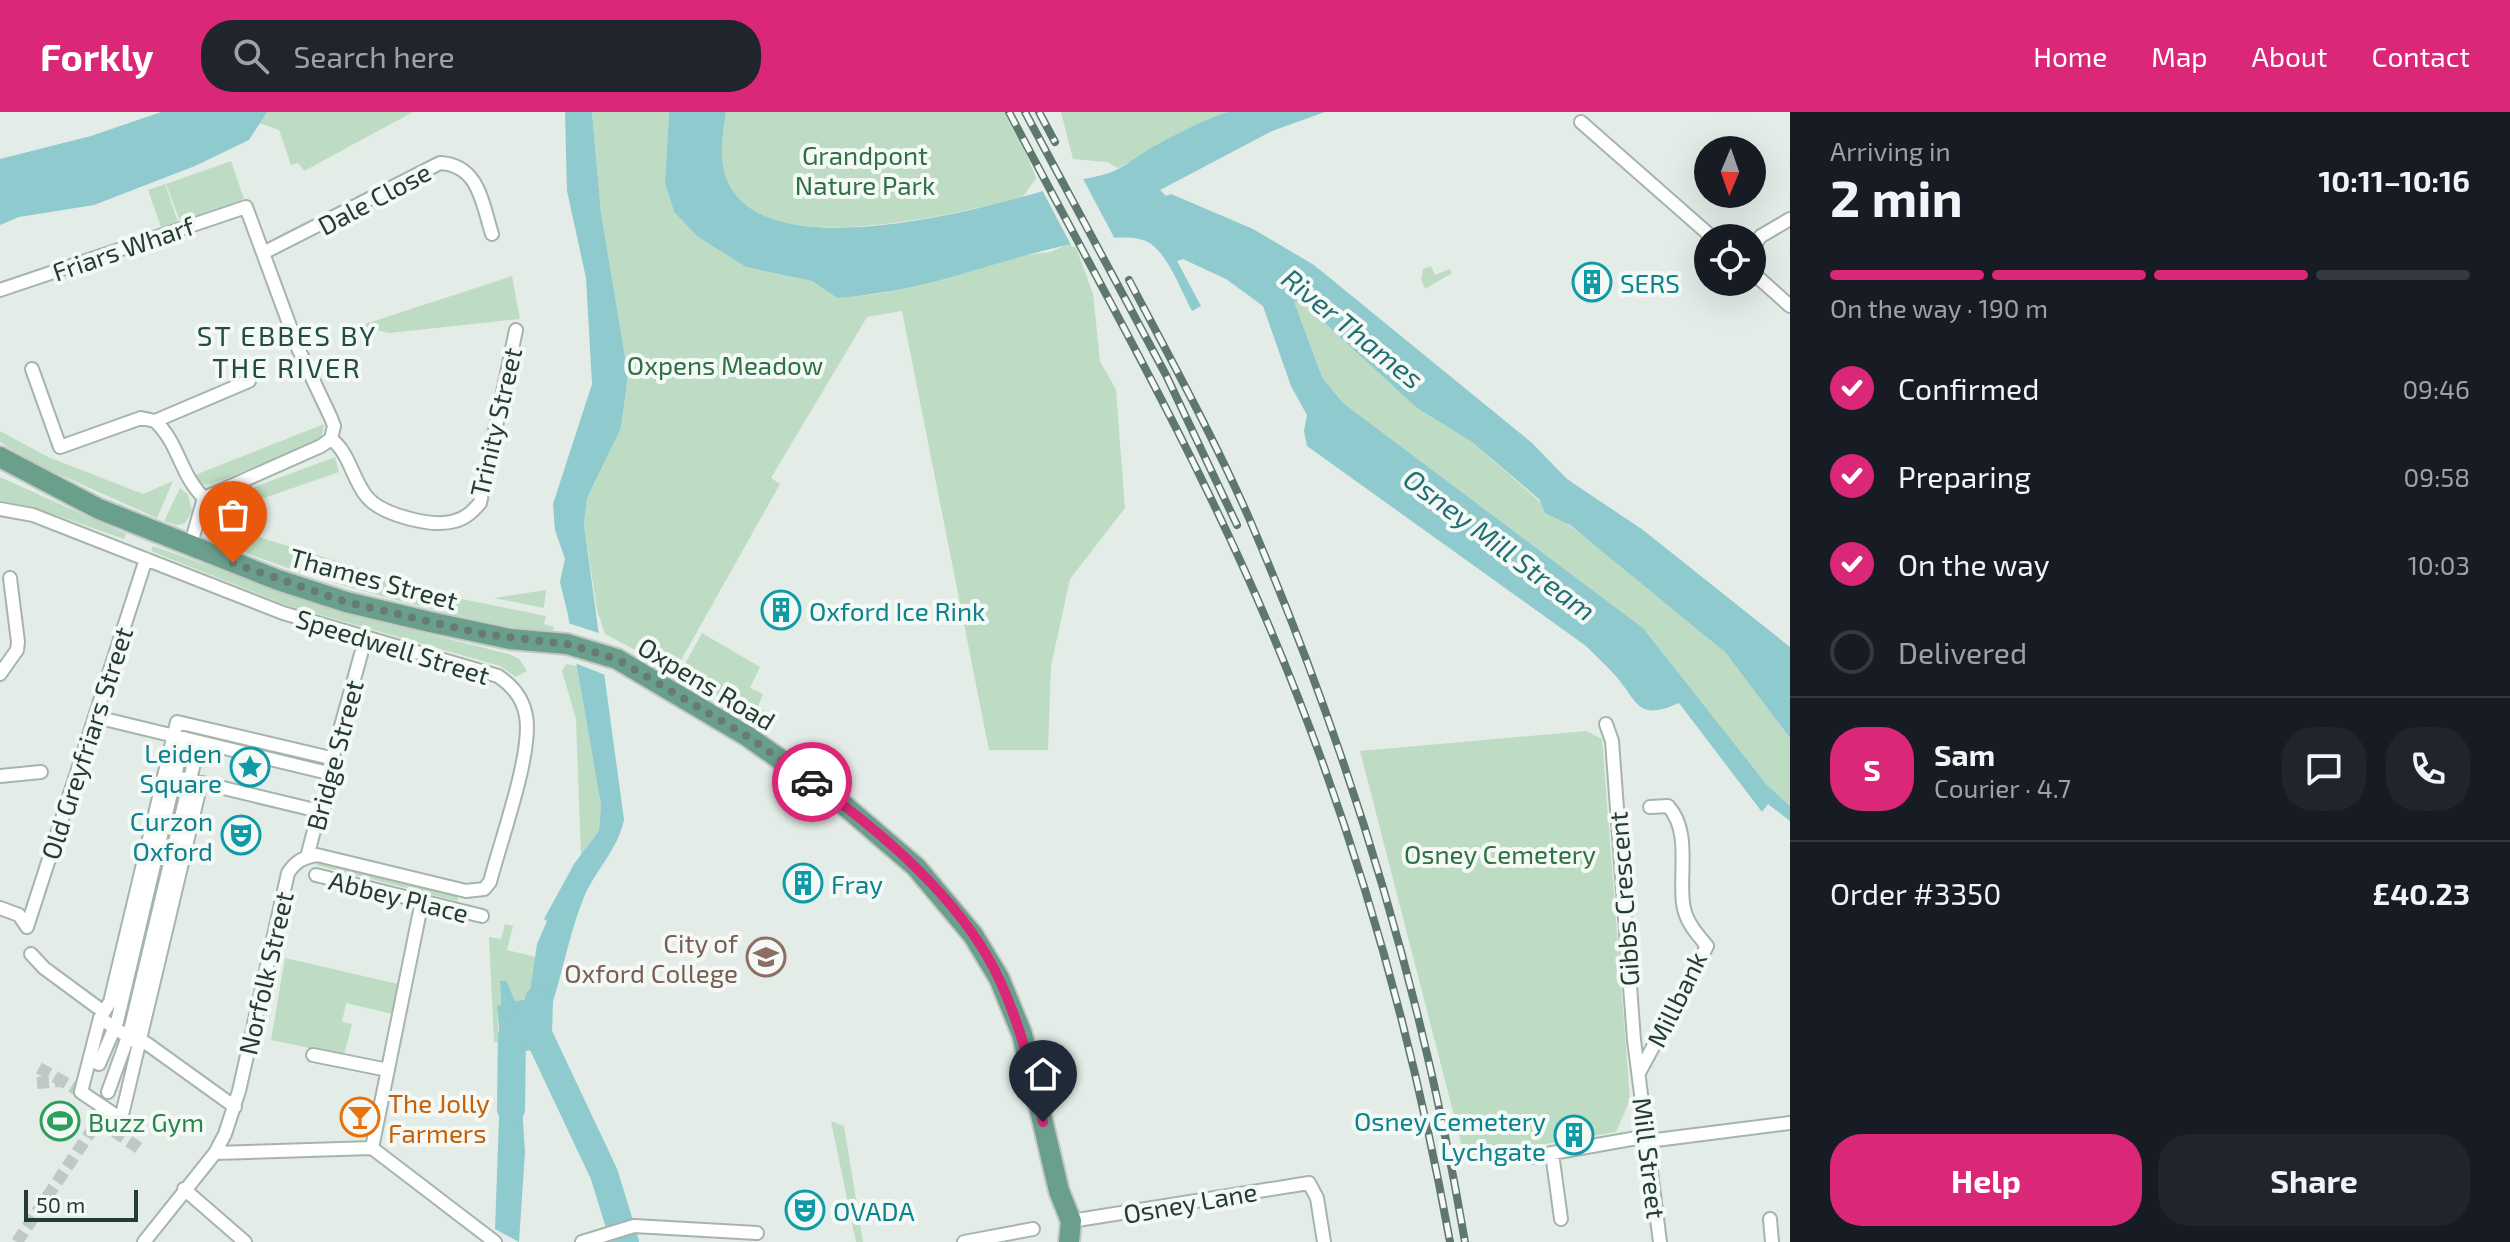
<!DOCTYPE html>
<meta charset="utf-8">
<style>
body{margin:0;font-family:"Exo 2",sans-serif;background:#20242c;color:#f1f3f6;height:100vh;display:flex;flex-direction:column;font-size:30px;white-space:nowrap}
*{box-sizing:border-box;margin:0}
p{font-size:26px;color:#9ea1a6}
.icon{flex:none;width:44px;height:44px;fill:none;stroke:currentColor;stroke-width:2;stroke-linecap:round;stroke-linejoin:round}
.map{position:relative;flex:1;overflow:hidden}
.details{display:flex;flex-direction:column;background:#171b24;width:720px}
.details>*{flex:none}
.needle{width:52px;rotate:182deg}
.buttons{position:absolute;left:1694px;top:24px;display:grid;gap:16px}
.buttons a{display:grid;place-items:center;width:72px;height:72px;border-radius:50%;background:#171b24;box-shadow:0 8px 32px #0002;font-size:40px}
.scale{position:absolute;left:24px;bottom:20px;width:114px;box-sizing:border-box;padding-left:8px;border:4px solid #243d34;border-top:0;font-size:22px;line-height:28px;white-space:nowrap;color:#243d34;-webkit-text-stroke:6px #f4f9f6;paint-order:stroke}
.pin{position:absolute;display:grid;place-items:center;width:68px;height:68px;color:#fff;margin:-82px -34px;border-radius:50% 50% 50% 0;rotate:-45deg;box-shadow:0 0 8px #0007}
.pin .icon{rotate:45deg}
.courier{position:absolute;display:grid;place-items:center;width:80px;height:80px;margin:-40px;border:6px solid #db2777;border-radius:50%;background:#fff;color:#222;box-shadow:0 2px 10px #0007}
.headline em{font-style:normal;font-weight:700}
.headline div{display:flex;flex-direction:column-reverse}
.headline{display:flex;align-items:center;justify-content:space-between;height:136px;padding:0 40px}
h1{font-size:52px;font-weight:700;line-height:60px}
.bar{display:grid;grid-template-columns:repeat(4,1fr);gap:12px 8px;align-content:center;height:96px;padding:0 40px}
.bar i{height:10px;border-radius:6px;background:#363941}
.bar .active{background:#db2777}
.bar p{grid-column:span 4}
.line{display:flex;align-items:center;gap:20px;padding:0 40px;border-top:2px solid #363941}
.line div{flex:1}
.round{display:grid;place-items:center;flex:none;width:84px;height:84px;border-radius:32px;background:#20242c}
ol{padding:0 40px;list-style:none}
li{display:flex;align-items:center;gap:24px;height:88px}
li p{margin-inline-start:auto}
li .icon{padding:8px;border-radius:50%;background:#db2777;color:#fff;stroke-width:4}
li:last-child{color:#9ea1a6}
li i{width:44px;height:44px;border:4px solid #363941;border-radius:50%}
.button{display:flex;gap:16px;margin-top:auto;padding:16px 40px}
.button a{flex:1;height:92px;border-radius:32px;background:#db2777;color:#fff;font-size:32px;font-weight:700;line-height:92px;text-align:center}
.button a+a{background:#20242c;color:#f1f3f6}
header{display:flex;align-items:center;gap:48px;box-sizing:border-box;height:112px;padding:0 40px;background:#db2777;color:#fff}
header strong{font-size:38px}
nav{display:flex;gap:44px;margin-inline-start:auto;font-size:28px}
.search{width:560px;height:72px;background:#20242c;display:flex;align-items:center;gap:20px;box-sizing:border-box;padding:0 28px;border-radius:32px;color:#9ea1a6;font-size:30px}
main{display:flex;flex:1;min-height:0}
.map>svg:first-child{display:block}
.green{fill:#bedcc3}
.water{fill:#8fcace}
.pier{fill:#e3ece7}
.lines{fill:none;stroke-linecap:round;stroke-linejoin:round}
.river{stroke:#8fcace;stroke-width:28}
.street-tunnel{stroke:#bdc9c3;stroke-width:12;stroke-dasharray:12 6;stroke-linecap:butt}
.street-casing{stroke:#a6b4ae;stroke-width:16}
.primary-casing{stroke:#c2c9c6;stroke-width:24}
.street{stroke:#fff;stroke-width:12}
.primary{stroke:#6a9f8c;stroke-width:20}
.rail-casing{stroke:#5f786f;stroke-width:8}
.rail{stroke:#f4f9f6;stroke-width:5;stroke-dasharray:15;stroke-linecap:butt}
.done{stroke:#677a73;stroke-width:8;stroke-dasharray:0 14.4}
.route{stroke:#db2777;stroke-width:10}
.labels{text-anchor:middle;dominant-baseline:central;stroke-width:8;stroke-linejoin:round;paint-order:stroke}
.park-label{font-size:26px;fill:#307143;stroke:#f4f9f6}
.street-label{font-size:26px;fill:#243d34;stroke:#f4f9f6}
.culture-label{font-size:26px;fill:#0d838f;stroke:#f4f9f6;text-anchor:start}
.education-label{font-size:26px;fill:#785e54;stroke:#f4f9f6;text-anchor:end}
.food-label{font-size:26px;fill:#c56008;stroke:#f4f9f6;text-anchor:start}
.leisure-label{font-size:26px;fill:#27864d;stroke:#f4f9f6;text-anchor:start}
.water-label{font-size:28px;font-style:italic;fill:#216f75;stroke:#f4f9f6}
.neighbourhood-label{font-size:28px;letter-spacing:2px;fill:#214e3e;stroke:#f4f9f6}
</style>
<header>
<strong>Forkly</strong>
<div class="search"><svg class="icon" aria-label="search" viewBox="0 0 24 24"><circle cx="10" cy="10" r="6"/><path d="M15 15l6 6"/></svg>Search here</div>
<nav><a>Home</a><a>Map</a><a>About</a><a>Contact</a></nav>
</header>
<main>
<div class="map">
<svg width="1790" height="1130" viewBox="0 0 1790 1130">
<rect width="100%" height="100%" fill="#e3ece7"/>
<path class="green" d="M267,0H413L304,59L298,51L291,53L279,18L259,11Z
M592,0H669L665,71L674,100L698,125L746,155L812,169L837,186L877,182L946,167L1020,144L1050,140L1074,130L1093,182L1100,249L1116,278L1125,396L1070,467L1051,554L1048,638H989L902,199L867,205L771,366L780,372L675,559L605,522L597,498L584,413L587,386L621,316L628,263L601,101Z
M726,0H1009L1036,66L1022,86C957,100 769,151 729,73C717,49 722,25 726,0Z
M1061,0H1229L1118,56L1107,50L1073,47Z
M231,49L244,87L180,109L166,72Z
M165,72L178,110L161,115L148,78Z
M1431,154L1435,163L1450,157L1452,161L1425,177L1421,167L1423,157Z
M512,164L520,207L389,221L359,214Z
M1297,187L1331,214L1417,296L1472,330L1554,402L1651,476L1725,540L1790,626V694L1767,673L1643,516L1343,291L1322,265L1294,191Z
M324,312L322,324L315,332L211,372L198,373L190,365Z
M0,319L48,345L143,382L173,369L157,406L36,352L0,330Z
M335,345L339,360L247,392L239,410L210,402L217,389Z
M0,365L126,422L124,427L53,402L0,389Z
M180,376L188,383L192,400L185,411L177,413L164,409Z
M207,409L452,485L546,504L544,512L554,515L551,523C439,501 326,473 220,431L214,427Z
M153,434L339,500L509,542L519,547L527,559L516,565L500,554L286,493L151,439Z
M546,478L544,496L494,486Z
M702,521L760,555L750,576L763,582L758,595L769,601L765,612L680,561Z
M566,552L577,554L601,693L599,719L581,744L576,607L562,559Z
M1586,619L1602,627L1630,988L1616,1020L1465,1046L1360,639Z
M318,747L459,782L457,789L316,753Z
M505,812L513,814L507,838L536,845L529,887L515,889L506,868L500,869L501,892L497,896L499,930H494L489,825L501,827Z
M285,846L398,872L392,902L346,891L342,910L352,912L344,943L271,928Z
M831,1009L844,1014L863,1130H856Z"/>
<path class="water" d="M161,0H267L249,28L195,54L94,93L19,105L0,113V47L91,24Z
M565,0H592L601,101L628,263L621,316L587,386L584,413L624,708C617,739 596,757 584,785C563,836 560,891 532,938L520,940L519,950L501,937L497,895L501,892L500,869L506,868L515,889L529,887L537,832L547,809L544,807L574,752L599,719L601,693L568,503L560,470L565,447L555,418L553,392L592,272L586,166L567,79Z
M669,0H726C722,28 716,57 735,82C791,154 1001,92 1074,70C1085,66 1098,65 1109,61C1124,56 1137,44 1151,36C1173,24 1204,7 1228,0C1254,0 1298,0 1325,0L1272,19L1160,78L1166,84L1171,82L1253,117L1314,153L1532,331L1567,367L1643,418L1790,535V626L1725,540L1570,413L1545,401L1540,388L1472,330L1417,296L1300,188L1294,190L1322,265L1343,291L1643,516L1767,673L1790,694V709L1768,692L1762,700L1679,591C1636,610 1639,590 1614,562C1605,552 1595,543 1586,534L1307,334L1304,319L1307,303L1291,274L1263,194L1226,167L1183,147L1177,149L1201,194L1192,199C1181,179 1170,146 1151,132C1120,108 984,157 945,167C910,176 874,183 837,186L812,169L746,155L698,125L674,100L665,71Z
M501,952L520,963L525,1040L519,1130L495,1117Z"/>
<path class="pier" d="M1081,63L1117,131L1072,135L1041,76Z
M568,511L605,523L608,564L572,550Z"/>
<g class="lines">
<path class="river" d="M539,888L538,922L604,1062L625,1130
M511,997L512,923L522,910"/>
<path class="street-tunnel" d="M39,956L62,969
M37,971L62,969L81,980
M99,1009L140,1037
M17,1130L106,997"/>
<defs>
<path id="street" d="M1581,10L1713,126
M1752,136L1761,124L1790,107
M263,141L440,51C479,53 482,91 492,122
M1752,160L1790,194
M0,178L246,95L298,236L331,306L334,314L331,327
M32,257L60,335L141,306L155,309L249,269
M155,309C179,331 180,363 204,386
M331,327C350,341 352,367 367,385C382,403 433,416 455,409C466,406 472,400 480,391L516,218
M204,386L321,334L331,327
M0,397L33,403L283,501L498,564C513,574 523,586 526,604C533,641 500,730 490,770L484,777L466,779L317,743C302,746 296,749 288,761L239,979L225,1022L215,1041L144,1130
M190,435L204,386
M0,562L17,538L18,530L10,466
M96,605L328,661
M1606,612L1612,629L1634,928L1660,1130
M330,654L361,542
M0,664L41,660
M307,745L321,692
M316,763L482,804
M0,796L19,803L27,815
M27,815L146,447
M31,842L44,856L97,895
M100,906L110,890L177,610L335,647L323,700L165,662
M146,931L235,995
M139,932L100,906L81,980L121,1007L201,671
M313,943L388,958
M95,950L99,952L117,910L184,626
M1639,961L1707,834C1696,821 1685,809 1683,791C1679,760 1691,719 1668,694L1650,695
M108,980L130,919L199,630
M1648,1029L1790,1011
M372,1036L422,789
M215,1041L372,1036L495,1130
M1552,1041L1561,1107
M1530,1045L1648,1024
M184,1077L245,1130
M1770,1107L1772,1130
M1071,1109L1309,1071L1317,1086L1324,1130
M582,1130L634,1114L757,1121
M964,1130L1033,1117"/>
<path id="primary" d="M0,345L99,397L278,468L346,490L430,510L510,527L567,532L617,547L747,624L838,688L916,755L973,823L999,866L1022,922L1059,1079L1071,1109L1069,1130"/>
</defs>
<use href="#street" class="street-casing"/>
<use href="#primary" class="primary-casing"/>
<use href="#street" class="street"/>
<use href="#primary" class="primary"/>
<defs>
<path id="rail" d="M1009,0C1098,170 1194,337 1269,514C1353,712 1412,919 1450,1130
M1025,0L1166,263L1237,413
M1039,0L1055,30
M1129,168C1170,246 1213,324 1249,406C1349,638 1423,881 1465,1130"/>
</defs>
<use href="#rail" class="rail-casing"/>
<use href="#rail" class="rail"/>
</g>
<g class="lines">
<path class="done" d="M233,451L346,490L483,522L567,532L617,547L747,624L812,670"/>
<path class="route" d="M812,670C882,720 964,789 1000,869C1021,915 1033,962 1043,1010"/>
</g>
<defs>
<symbol id="building-ring" viewBox="-11 -11 22 22"><circle r="9.5" fill="#f4f9f6" stroke="#0f9aa8" stroke-width="1.5"/><path d="M-4-6H4V6H1V3H-1V6H-4ZM-2.5-4.3h1.7v1.8h-1.7ZM.8-4.3h1.7v1.8H.8ZM-2.5-1h1.7V.8h-1.7ZM.8-1h1.7V.8H.8Z" fill="#0f9aa8"/></symbol>
<symbol id="sight-ring" viewBox="-11 -11 22 22"><circle r="9.5" fill="#f4f9f6" stroke="#0f9aa8" stroke-width="1.5"/><path d="M0-6L1.8-2.2L6-1.7L2.9 1.2L3.7 5.4L0 3.3L-3.7 5.4L-2.9 1.2L-6-1.7L-1.8-2.2Z" fill="#0f9aa8"/></symbol>
<symbol id="theatre-ring" viewBox="-11 -11 22 22"><circle r="9.5" fill="#f4f9f6" stroke="#0f9aa8" stroke-width="1.5"/><path d="M-5-5.5Q0-4 5-5.5V0Q5 5 0 6Q-5 5-5 0ZM-3.3-2.5H-1v1.5H-3.3ZM1-2.5H3.3v1.5H1ZM-2.8 1Q0 5.5 2.8 1Z" fill="#0f9aa8"/></symbol>
<symbol id="university-ring" viewBox="-11 -11 22 22"><circle r="9.5" fill="#f4f9f6" stroke="#8d6e63" stroke-width="1.5"/><path d="M0-5L7-2L0 1L-7-2ZM-4 1L0 2.5L4 1V4Q0 6-4 4Z" fill="#8d6e63"/></symbol>
<symbol id="bar-ring" viewBox="-11 -11 22 22"><circle r="9.5" fill="#f4f9f6" stroke="#e8710a" stroke-width="1.5"/><path d="M-6-5H6L.8 .8V4.5H3.5V6h-7V4.5H-.8V.8Z" fill="#e8710a"/></symbol>
<symbol id="stadium-ring" viewBox="-11 -11 22 22"><circle r="9.5" fill="#f4f9f6" stroke="#2e9e5b" stroke-width="1.5"/><path d="M0-5a6.5 5 0 1 0 0 10a6.5 5 0 1 0 0-10ZM-3.5-1.8h7v3.6h-7Z" fill="#2e9e5b"/></symbol>
</defs>
<g fill-rule="evenodd">
<use href="#building-ring" x="1570" y="148" width="44" height="44"/>
<use href="#building-ring" x="759" y="476" width="44" height="44"/>
<use href="#sight-ring" x="228" y="633" width="44" height="44"/>
<use href="#theatre-ring" x="219" y="701" width="44" height="44"/>
<use href="#building-ring" x="781" y="749" width="44" height="44"/>
<use href="#university-ring" x="744" y="823" width="44" height="44"/>
<use href="#bar-ring" x="338" y="983" width="44" height="44"/>
<use href="#stadium-ring" x="38" y="987" width="44" height="44"/>
<use href="#building-ring" x="1552" y="1001" width="44" height="44"/>
<use href="#theatre-ring" x="783" y="1076" width="44" height="44"/>
</g>
<g class="labels">
<g class="park-label">
<text x="865" y="42">Grandpont<tspan x="865" dy="30">Nature Park</tspan></text>
<text x="725" y="252">Oxpens Meadow</text>
<text x="1500" y="741">Osney Cemetery</text>
</g>
<g class="street-label">
<text transform="translate(374 86) rotate(-28)">Dale Close</text>
<text transform="translate(123 136) rotate(-19)">Friars Wharf</text>
<text transform="translate(495 310) rotate(-77)">Trinity Street</text>
<text transform="translate(374 466) rotate(15)">Thames Street</text>
<text transform="translate(393 534) rotate(17)">Speedwell Street</text>
<text transform="translate(707 571) rotate(31)">Oxpens Road</text>
<text transform="translate(86 631) rotate(-72)">Old Greyfriars Street</text>
<text transform="translate(334 643) rotate(-75)">Bridge Street</text>
<text transform="translate(399 784) rotate(14)">Abbey Place</text>
<text transform="translate(1623 787) rotate(-94)">Gibbs Crescent</text>
<text transform="translate(265 861) rotate(-77)">Norfolk Street</text>
<text transform="translate(1676 887) rotate(-64)">Millbank</text>
<text transform="translate(1650 1046) rotate(83)">Mill Street</text>
<text transform="translate(1190 1090) rotate(-10)">Osney Lane</text>
</g>
<g class="culture-label">
<text x="1620" y="170">SERS</text>
<text x="809" y="498">Oxford Ice Rink</text>
<text x="222" y="640" text-anchor="end">Leiden<tspan x="222" dy="30">Square</tspan></text>
<text x="213" y="708" text-anchor="end">Curzon<tspan x="213" dy="30">Oxford</tspan></text>
<text x="831" y="771">Fray</text>
<text x="1546" y="1008" text-anchor="end">Osney Cemetery<tspan x="1546" dy="30">Lychgate</tspan></text>
<text x="833" y="1098">OVADA</text>
</g>
<g class="education-label">
<text x="738" y="830">City of<tspan x="738" dy="30">Oxford College</tspan></text>
</g>
<g class="food-label">
<text x="388" y="990">The Jolly<tspan x="388" dy="30">Farmers</tspan></text>
</g>
<g class="leisure-label">
<text x="88" y="1009">Buzz Gym</text>
</g>
<g class="water-label">
<text transform="translate(1353 216) rotate(39)">River Thames</text>
<text transform="translate(1500 432) rotate(37)">Osney Mill Stream</text>
</g>
<g class="neighbourhood-label">
<text x="287" y="223">ST EBBES BY<tspan x="287" dy="32">THE RIVER</tspan></text>
</g>
</g>
</svg>
<div class="buttons">
<a><svg class="needle" viewBox="-14 -14 28 28"><path d="M0-13l5 13h-10z" fill="#e53935"/><path d="M0 13l5-13h-10z" fill="#9ea1a6"/></svg></a>
<a><svg class="icon" aria-label="locate" viewBox="0 0 24 24"><circle cx="12" cy="12" r="6"/><path d="M12 2v4M12 18v4M2 12h4M18 12h4"/></svg></a>
</div>
<div class="scale">50 m</div>
<div class="pin" style="left:233px;top:451px;background:#ea580c"><svg class="icon" aria-label="bag" viewBox="0 0 24 24"><path d="M5 8h14l-1 12H6zM9 8a3 3 0 0 1 6 0"/></svg></div>
<div class="pin" style="left:1043px;top:1010px;background:#1f2937"><svg class="icon" aria-label="home" viewBox="0 0 24 24"><path d="M3 11l9-7 9 7M6 9v11h12V9"/></svg></div>
<div class="courier" style="left:812px;top:670px"><svg class="icon" aria-label="car" viewBox="0 0 24 24"><path d="M5 17H2v-5l4-1 3-4h7l3 4 3 1v5h-3M9 17h6M6 11h13"/><circle cx="7" cy="17" r="2"/><circle cx="17" cy="17" r="2"/></svg></div>
</div>
<section class="details">
<div class="headline"><div><h1>2 min</h1><p>Arriving in</p></div><em>10:11–10:16</em></div>
<div class="bar"><i class="active"></i><i class="active"></i><i class="active"></i><i></i><p>On the way · 190 m</p></div>
<ol>
<li><svg class="icon" aria-label="check" viewBox="0 0 24 24"><path d="M5 12l5 5 9-10"/></svg>Confirmed<p>09:46</p></li>
<li><svg class="icon" aria-label="check" viewBox="0 0 24 24"><path d="M5 12l5 5 9-10"/></svg>Preparing<p>09:58</p></li>
<li><svg class="icon" aria-label="check" viewBox="0 0 24 24"><path d="M5 12l5 5 9-10"/></svg>On the way<p>10:03</p></li>
<li><i></i>Delivered</li>
</ol>
<div class="line" style="height:144px"><b class="round" style="background:#db2777;color:#fff">S</b><div><b>Sam</b><p>Courier · 4.7</p></div><a class="round"><svg class="icon" aria-label="chat" viewBox="0 0 24 24"><path d="M4 5h16v11H9l-5 4z"/></svg></a><a class="round"><svg class="icon" aria-label="phone" viewBox="0 0 24 24"><path d="M5 4h4l2 5-3 2q2 4 5 5l2-3 5 2v4C11 20 4 13 5 4z"/></svg></a></div>
<div class="line" style="height:104px"><div>Order #3350</div><b>£40.23</b></div>
<div class="button"><a>Help</a><a>Share</a></div>
</section>
</main>
